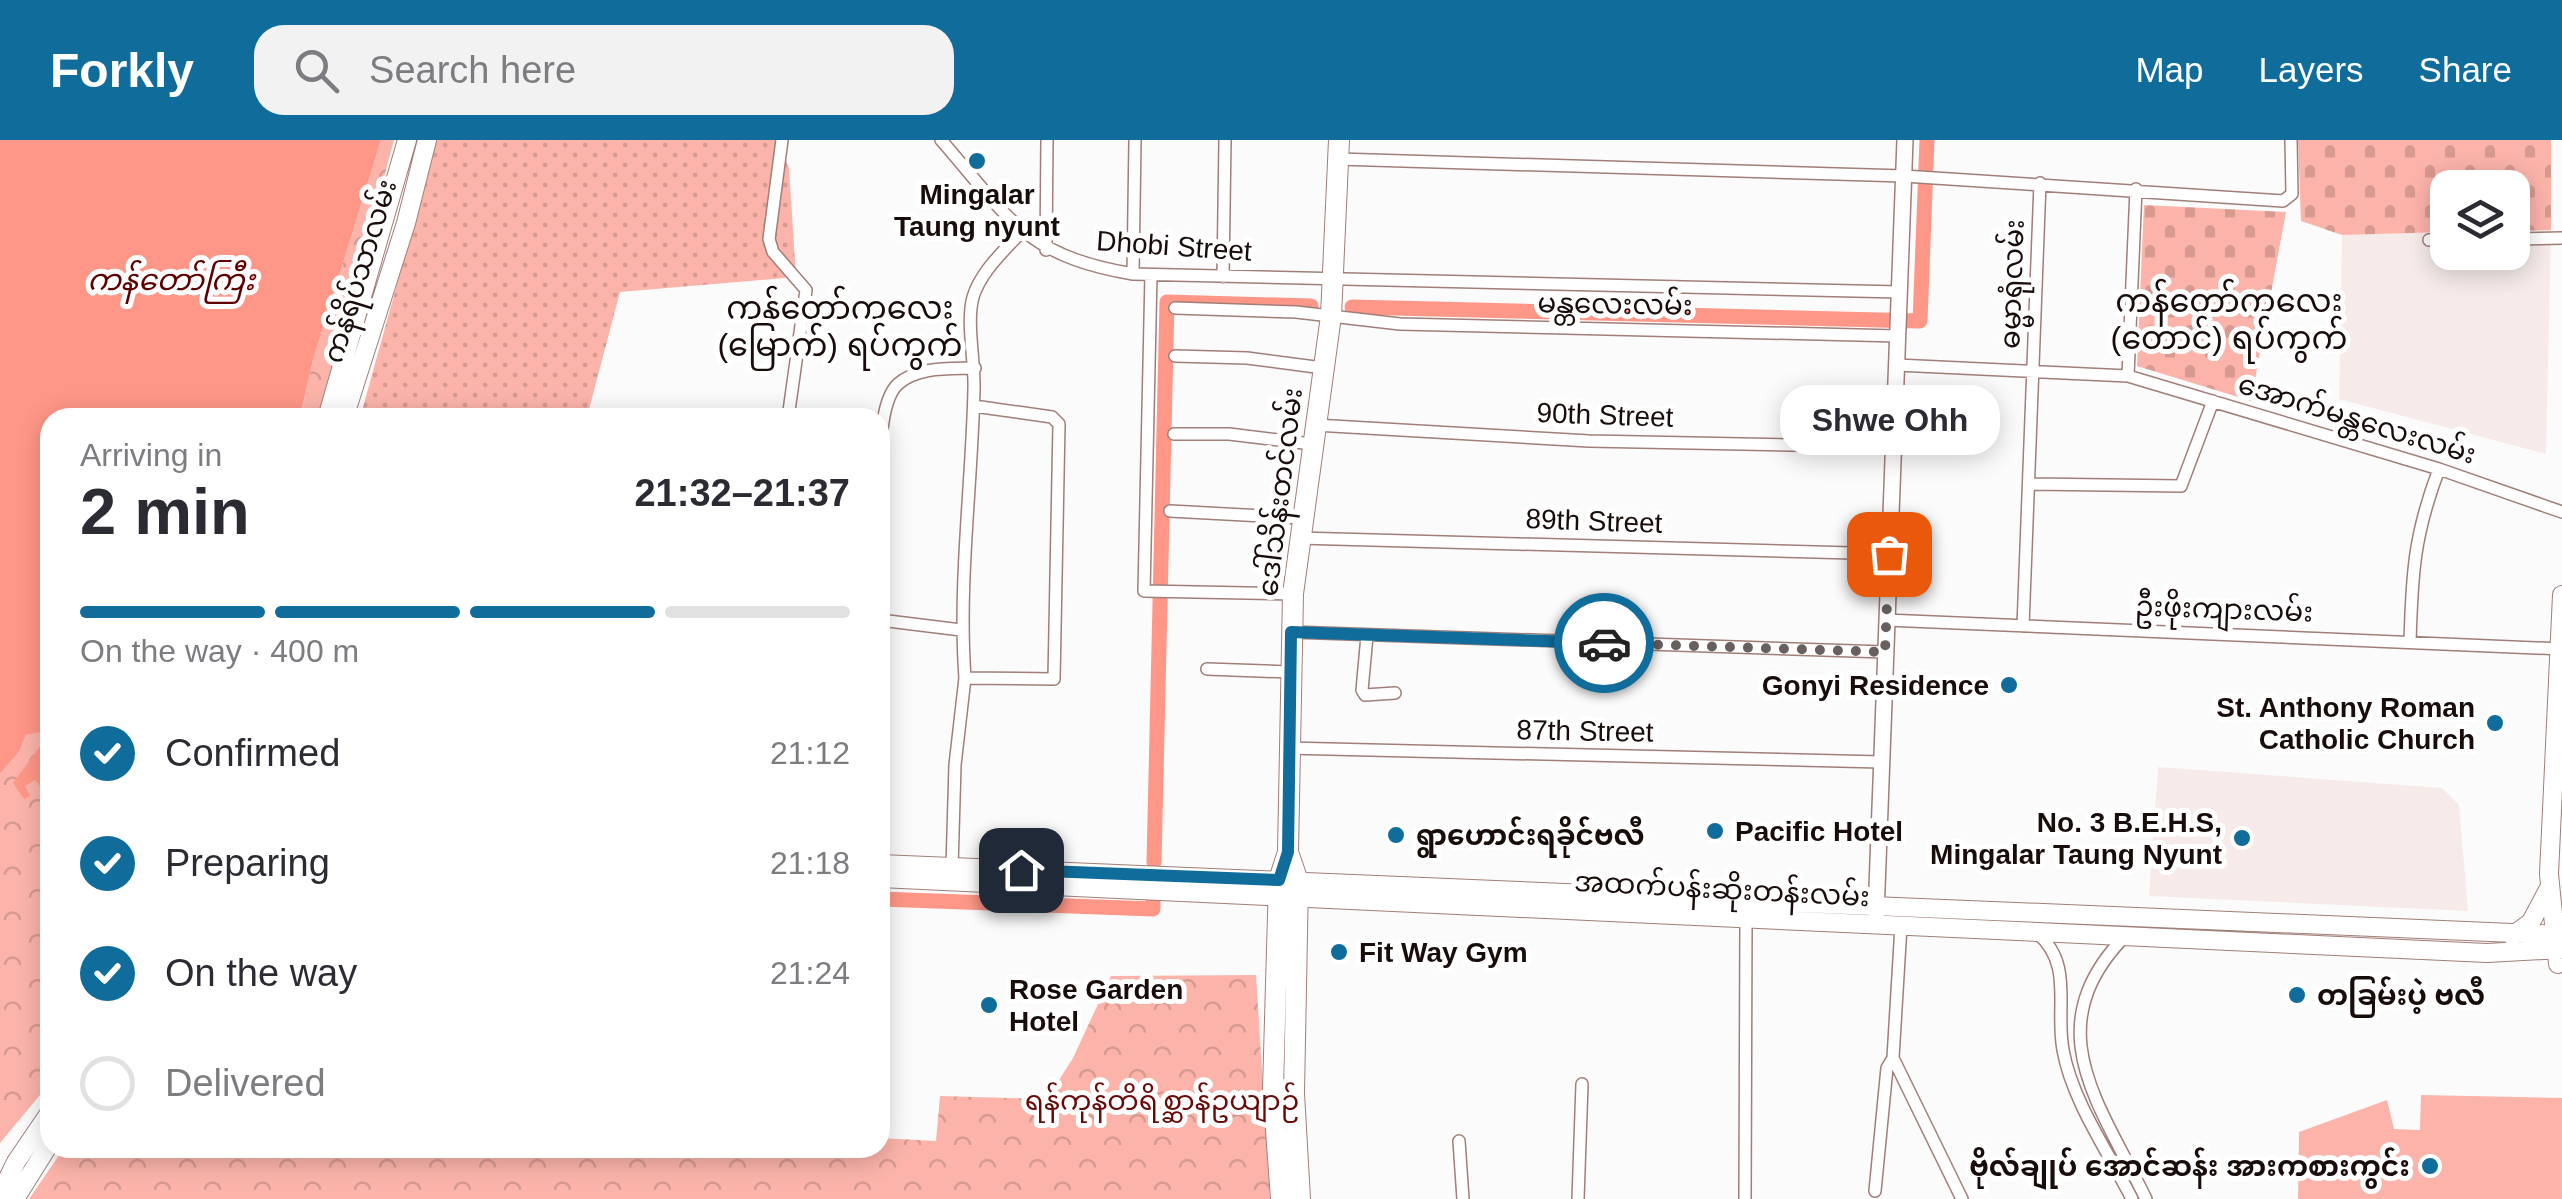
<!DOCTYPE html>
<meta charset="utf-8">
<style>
body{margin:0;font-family:Arial,"Noto Sans Myanmar",sans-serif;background:#f2f2f3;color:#2b2b33;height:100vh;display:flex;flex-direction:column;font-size:38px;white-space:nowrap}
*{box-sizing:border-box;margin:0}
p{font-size:32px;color:#7c7c81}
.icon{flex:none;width:55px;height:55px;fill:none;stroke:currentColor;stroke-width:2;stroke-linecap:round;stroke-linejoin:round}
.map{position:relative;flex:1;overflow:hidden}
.side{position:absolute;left:40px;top:268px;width:850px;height:750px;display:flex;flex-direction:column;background:#fff;border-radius:30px;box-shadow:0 5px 25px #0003}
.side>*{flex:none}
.buttons{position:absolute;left:2430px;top:30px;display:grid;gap:20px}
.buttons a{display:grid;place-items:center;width:100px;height:100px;border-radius:20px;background:#fff;box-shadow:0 5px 25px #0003;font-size:50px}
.pin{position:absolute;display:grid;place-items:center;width:85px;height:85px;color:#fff;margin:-42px;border-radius:20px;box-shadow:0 5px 15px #0006}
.courier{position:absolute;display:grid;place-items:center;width:100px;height:100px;margin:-50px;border:8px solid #106c9b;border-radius:50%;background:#fff;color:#222;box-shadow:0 2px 12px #0007}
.bubble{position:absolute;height:70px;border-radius:30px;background:#fff;box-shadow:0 5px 25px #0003;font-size:32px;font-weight:700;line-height:70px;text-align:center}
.summary em{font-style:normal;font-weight:700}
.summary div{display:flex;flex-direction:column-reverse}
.summary{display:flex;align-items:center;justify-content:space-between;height:170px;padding:0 40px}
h1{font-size:65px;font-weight:700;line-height:75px}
.bar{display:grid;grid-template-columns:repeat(4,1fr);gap:15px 10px;align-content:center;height:120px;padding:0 40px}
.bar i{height:12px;border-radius:8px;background:#e1e1e2}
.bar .current{background:#106c9b}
.bar p{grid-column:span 4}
ol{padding:0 40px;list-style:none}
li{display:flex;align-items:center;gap:30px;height:110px}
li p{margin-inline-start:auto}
li .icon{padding:10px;border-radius:50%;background:#106c9b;color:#fff;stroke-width:4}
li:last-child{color:#7c7c81}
li i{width:55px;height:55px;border:5px solid #e1e1e2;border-radius:50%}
header{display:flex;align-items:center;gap:60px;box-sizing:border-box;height:140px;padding:0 50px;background:#106c9b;color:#fff}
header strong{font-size:48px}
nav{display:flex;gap:55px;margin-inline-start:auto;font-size:35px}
.search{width:700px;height:90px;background:#f2f2f3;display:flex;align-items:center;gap:25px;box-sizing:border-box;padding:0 35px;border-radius:30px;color:#7c7c81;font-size:38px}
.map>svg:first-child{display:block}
.built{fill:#f6ebe9}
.grass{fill:url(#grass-dots)}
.cemetery{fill:url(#cemetery-stones)}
.park{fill:url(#park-crowns)}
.pitch{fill:#fcb4aa}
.water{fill:#ff9788}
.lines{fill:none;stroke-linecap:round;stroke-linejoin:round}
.canal{stroke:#ff9788;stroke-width:15}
.minor-casing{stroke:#a17e78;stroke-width:14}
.tertiary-casing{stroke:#a17e78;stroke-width:18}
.secondary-casing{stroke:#a17e78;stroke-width:20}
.primary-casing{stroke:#a17e78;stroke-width:22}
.minor{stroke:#fff;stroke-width:11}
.tertiary{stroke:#fff;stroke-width:15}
.secondary{stroke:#fff;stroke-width:18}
.primary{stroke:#fff;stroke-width:20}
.done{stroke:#68605f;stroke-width:10;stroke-dasharray:0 18}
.route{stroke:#106c9b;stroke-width:12}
.poi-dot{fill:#106c9b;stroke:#fff;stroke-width:4}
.labels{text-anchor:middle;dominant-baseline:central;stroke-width:10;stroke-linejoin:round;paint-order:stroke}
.poi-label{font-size:28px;font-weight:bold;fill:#190d0b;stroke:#fff;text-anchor:start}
.street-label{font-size:28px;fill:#190d0b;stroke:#fff}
.park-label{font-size:28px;fill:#680b08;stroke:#fff}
.water-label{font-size:30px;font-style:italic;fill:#5e0000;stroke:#fff}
.quarter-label{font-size:32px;fill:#190d0b;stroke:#fff}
</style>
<header>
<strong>Forkly</strong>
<div class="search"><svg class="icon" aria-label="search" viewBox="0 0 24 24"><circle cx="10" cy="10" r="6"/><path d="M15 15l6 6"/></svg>Search here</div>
<nav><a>Map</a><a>Layers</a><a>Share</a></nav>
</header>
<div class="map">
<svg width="2562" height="1059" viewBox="0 0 2562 1059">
<defs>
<pattern id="grass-dots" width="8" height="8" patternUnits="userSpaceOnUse" patternTransform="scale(2.5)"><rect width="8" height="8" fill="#fcb4aa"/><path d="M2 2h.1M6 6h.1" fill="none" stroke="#d79a91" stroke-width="1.8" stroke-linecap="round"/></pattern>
<pattern id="cemetery-stones" width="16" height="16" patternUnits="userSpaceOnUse" patternTransform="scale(2.5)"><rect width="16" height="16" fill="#fcb4aa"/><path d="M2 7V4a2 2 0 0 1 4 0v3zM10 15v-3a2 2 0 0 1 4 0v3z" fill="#d79a91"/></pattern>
<pattern id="park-crowns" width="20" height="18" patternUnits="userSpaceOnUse" patternTransform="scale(2.5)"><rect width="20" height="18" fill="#fcb4aa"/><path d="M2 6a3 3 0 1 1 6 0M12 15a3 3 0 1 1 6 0" fill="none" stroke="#d79a91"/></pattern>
</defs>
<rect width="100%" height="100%" fill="#fbfbfb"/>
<path class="built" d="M2551,90L2546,314L2339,259L2342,95L2447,92L2448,112H2512L2513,91Z
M2158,627L2442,648L2459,665L2468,771L2149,756Z"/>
<path class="grass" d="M437,0H778L789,28L796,137L620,152L587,277L360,278Z"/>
<path class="cemetery" d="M2298,0H2551V90L2513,91L2512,48H2448L2447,92L2342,95L2301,81Z
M2144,65L2286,72L2251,261L2137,226Z"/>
<path class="park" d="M381,0H394L319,277L300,278L313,220Z
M50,584V943L0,1003V634L19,612L26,595L41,592Z
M1256,835L1270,1059H29L64,1008H880V998L936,1001L940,956L1047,959L1073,918L1111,836Z"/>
<path class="pitch" d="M2421,955L2562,958V1059H2298L2299,992L2387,960L2394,989L2420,990Z"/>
<path class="water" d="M0,0H381L313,220L300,277L50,278V584L42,592L26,595L19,612L0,634Z
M50,604V658L35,640L25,646L30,656L24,659L13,643L41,605Z"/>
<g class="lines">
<path class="canal" d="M1352,167L1920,181L1927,0
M1154,722L1167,162L1311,166
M880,759L1153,769V760"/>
<defs>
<path id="minor" d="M782,0L769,99L773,112L806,150L788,278
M941,0C1009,78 1025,116 1133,134L1900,152
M1338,19L1904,36L2283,61L2292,54L2291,0
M2512,99L2562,98
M2429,100H2448
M1046,110L1047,0
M1133,134L1135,0
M1151,135L1144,451L1293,454
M1223,137L1225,0
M1175,168L1296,172L1400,184L1898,196
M1175,216L1247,218L1323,228
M1897,225L2128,236L2439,329L2562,372
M2128,236L2136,49
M974,266L1052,277L1059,284L1054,539L965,538C958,443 972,344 974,249C975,221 966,183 973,157C981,131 1004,111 1022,91
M1315,285L1589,301L1893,307
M1174,294H1229L1312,304
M2030,344L2181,346L2213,261
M1170,371L1301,378
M880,383C881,350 874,266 898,244C918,226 951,229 975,228
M1299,398L1889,414
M880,480L961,490
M1886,480L2562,509
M2023,486L2040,43
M1291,492L1885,512
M1367,496L1362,550L1365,555L1395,553
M2410,502C2412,433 2414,395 2439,329
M1207,529L1289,532
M1287,608L1881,622
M952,727L955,625L965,538
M1901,786L1893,918L1962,1059
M2037,793C2074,824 2055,867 2063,910C2072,961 2109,1013 2132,1059
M2127,794C2035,887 2099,962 2146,1059
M1459,1001L1463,1059
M1875,1051L1887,928L1893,918
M1578,1059L1582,944
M1745,1059L1746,778"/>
<path id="tertiary" d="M1876,775L1905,0"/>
<path id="secondary" d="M327,278L407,0
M344,278L406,83L427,0
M880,724L2562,795
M880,738L2487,813L2562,809
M2512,796L2531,782L2548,750
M2558,824L2549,734L2562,455
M0,1055L16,1022L50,972
M15,1059L50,1003"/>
<path id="primary" d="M1288,712L1298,741L1294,953L1300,1059
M1281,1059L1273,949L1279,740L1288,712L1293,454L1331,176L1339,0"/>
</defs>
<use href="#minor" class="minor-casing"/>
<use href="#tertiary" class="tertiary-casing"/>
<use href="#secondary" class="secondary-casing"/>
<use href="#primary" class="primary-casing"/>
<use href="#minor" class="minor"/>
<use href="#tertiary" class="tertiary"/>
<use href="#secondary" class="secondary"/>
<use href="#primary" class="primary"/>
</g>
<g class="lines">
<path class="done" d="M1604,503L1885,512L1889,414"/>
<path class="route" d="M1021,730L1279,740L1288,712L1291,492L1604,503"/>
</g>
<g class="poi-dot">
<circle cx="977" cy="21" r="10"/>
<circle cx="2009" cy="545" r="10"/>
<circle cx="2495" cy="583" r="10"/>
<circle cx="1715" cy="691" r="10"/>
<circle cx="1396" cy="695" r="10"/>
<circle cx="2242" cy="698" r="10"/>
<circle cx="1339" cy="812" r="10"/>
<circle cx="2297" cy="855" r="10"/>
<circle cx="989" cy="865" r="10"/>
<circle cx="2430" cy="1026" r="10"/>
</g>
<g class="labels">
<g class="poi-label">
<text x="977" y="54" text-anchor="middle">Mingalar<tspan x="977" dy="32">Taung nyunt</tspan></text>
<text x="1989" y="545" text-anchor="end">Gonyi Residence</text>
<text x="2475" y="567" text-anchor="end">St. Anthony Roman<tspan x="2475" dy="32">Catholic Church</tspan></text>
<text x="2222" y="682" text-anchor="end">No. 3 B.E.H.S,<tspan x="2222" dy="32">Mingalar Taung Nyunt</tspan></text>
<text x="1735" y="691">Pacific Hotel</text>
<text x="1416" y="695">ရွာဟောင်းရခိုင်ဗလီ</text>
<text x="1359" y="812">Fit Way Gym</text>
<text x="1009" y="849">Rose Garden<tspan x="1009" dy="32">Hotel</tspan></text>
<text x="2317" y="855">တခြမ်းပဲ့ ဗလီ</text>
<text x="2410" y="1026" text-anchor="end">ဗိုလ်ချုပ် အောင်ဆန်း အားကစားကွင်း</text>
</g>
<g class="street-label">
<text transform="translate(1174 106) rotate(4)">Dhobi Street</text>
<text transform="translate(360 131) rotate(-73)">ကန်ရိပ်သာလမ်း</text>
<text transform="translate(2012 144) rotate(-88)">ဓမ္မာရုံလမ်း</text>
<text transform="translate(1615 164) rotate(1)">မန္တလေးလမ်း</text>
<text transform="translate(1605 275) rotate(2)">90th Street</text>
<text transform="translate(2357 279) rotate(17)">အောက်မန္တလေးလမ်း</text>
<text transform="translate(1280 352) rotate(-83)">ဒေါ်သိန်းတင်လမ်း</text>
<text transform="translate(1594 381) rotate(2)">89th Street</text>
<text transform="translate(2224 469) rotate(2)">ဦးဖိုးကျားလမ်း</text>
<text transform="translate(1585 591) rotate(1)">87th Street</text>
<text transform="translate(1722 749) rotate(3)">အထက်ပန်းဆိုးတန်းလမ်း</text>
</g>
<g class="park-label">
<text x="1162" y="960">ရန်ကုန်တိရိစ္ဆာန်ဥယျာဉ်</text>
</g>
<g class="water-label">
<text x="171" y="139">ကန်တော်ကြီး</text>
</g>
<g class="quarter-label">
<text x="2229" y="161">ကန်တော်ကလေး<tspan x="2229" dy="37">(တောင်) ရပ်ကွက်</tspan></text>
<text x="840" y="168">ကန်တော်ကလေး<tspan x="840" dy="37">(မြောက်) ရပ်ကွက်</tspan></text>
</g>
</g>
</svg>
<div class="buttons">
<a><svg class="icon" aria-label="layers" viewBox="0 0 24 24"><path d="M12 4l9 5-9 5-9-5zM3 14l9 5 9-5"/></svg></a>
</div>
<div class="pin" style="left:1889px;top:414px;background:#ea580c"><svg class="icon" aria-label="bag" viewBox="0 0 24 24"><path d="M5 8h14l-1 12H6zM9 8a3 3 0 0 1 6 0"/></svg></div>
<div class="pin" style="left:1021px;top:730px;background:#1f2937"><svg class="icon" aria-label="home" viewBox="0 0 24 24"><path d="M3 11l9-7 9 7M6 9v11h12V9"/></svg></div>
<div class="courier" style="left:1604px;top:503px"><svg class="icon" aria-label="car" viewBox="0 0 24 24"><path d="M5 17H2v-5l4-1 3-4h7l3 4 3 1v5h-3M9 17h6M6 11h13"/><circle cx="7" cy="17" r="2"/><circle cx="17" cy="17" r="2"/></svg></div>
<div class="bubble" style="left:1780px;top:245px;width:220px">Shwe Ohh</div>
<section class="side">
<div class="summary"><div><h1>2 min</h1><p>Arriving in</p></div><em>21:32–21:37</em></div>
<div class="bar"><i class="current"></i><i class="current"></i><i class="current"></i><i></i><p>On the way · 400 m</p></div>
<ol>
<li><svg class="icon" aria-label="check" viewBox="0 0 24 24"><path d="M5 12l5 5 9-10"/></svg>Confirmed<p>21:12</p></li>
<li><svg class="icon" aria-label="check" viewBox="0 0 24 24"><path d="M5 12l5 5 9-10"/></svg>Preparing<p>21:18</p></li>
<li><svg class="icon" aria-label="check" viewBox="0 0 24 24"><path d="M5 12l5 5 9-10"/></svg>On the way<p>21:24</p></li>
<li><i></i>Delivered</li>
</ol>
</section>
</div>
